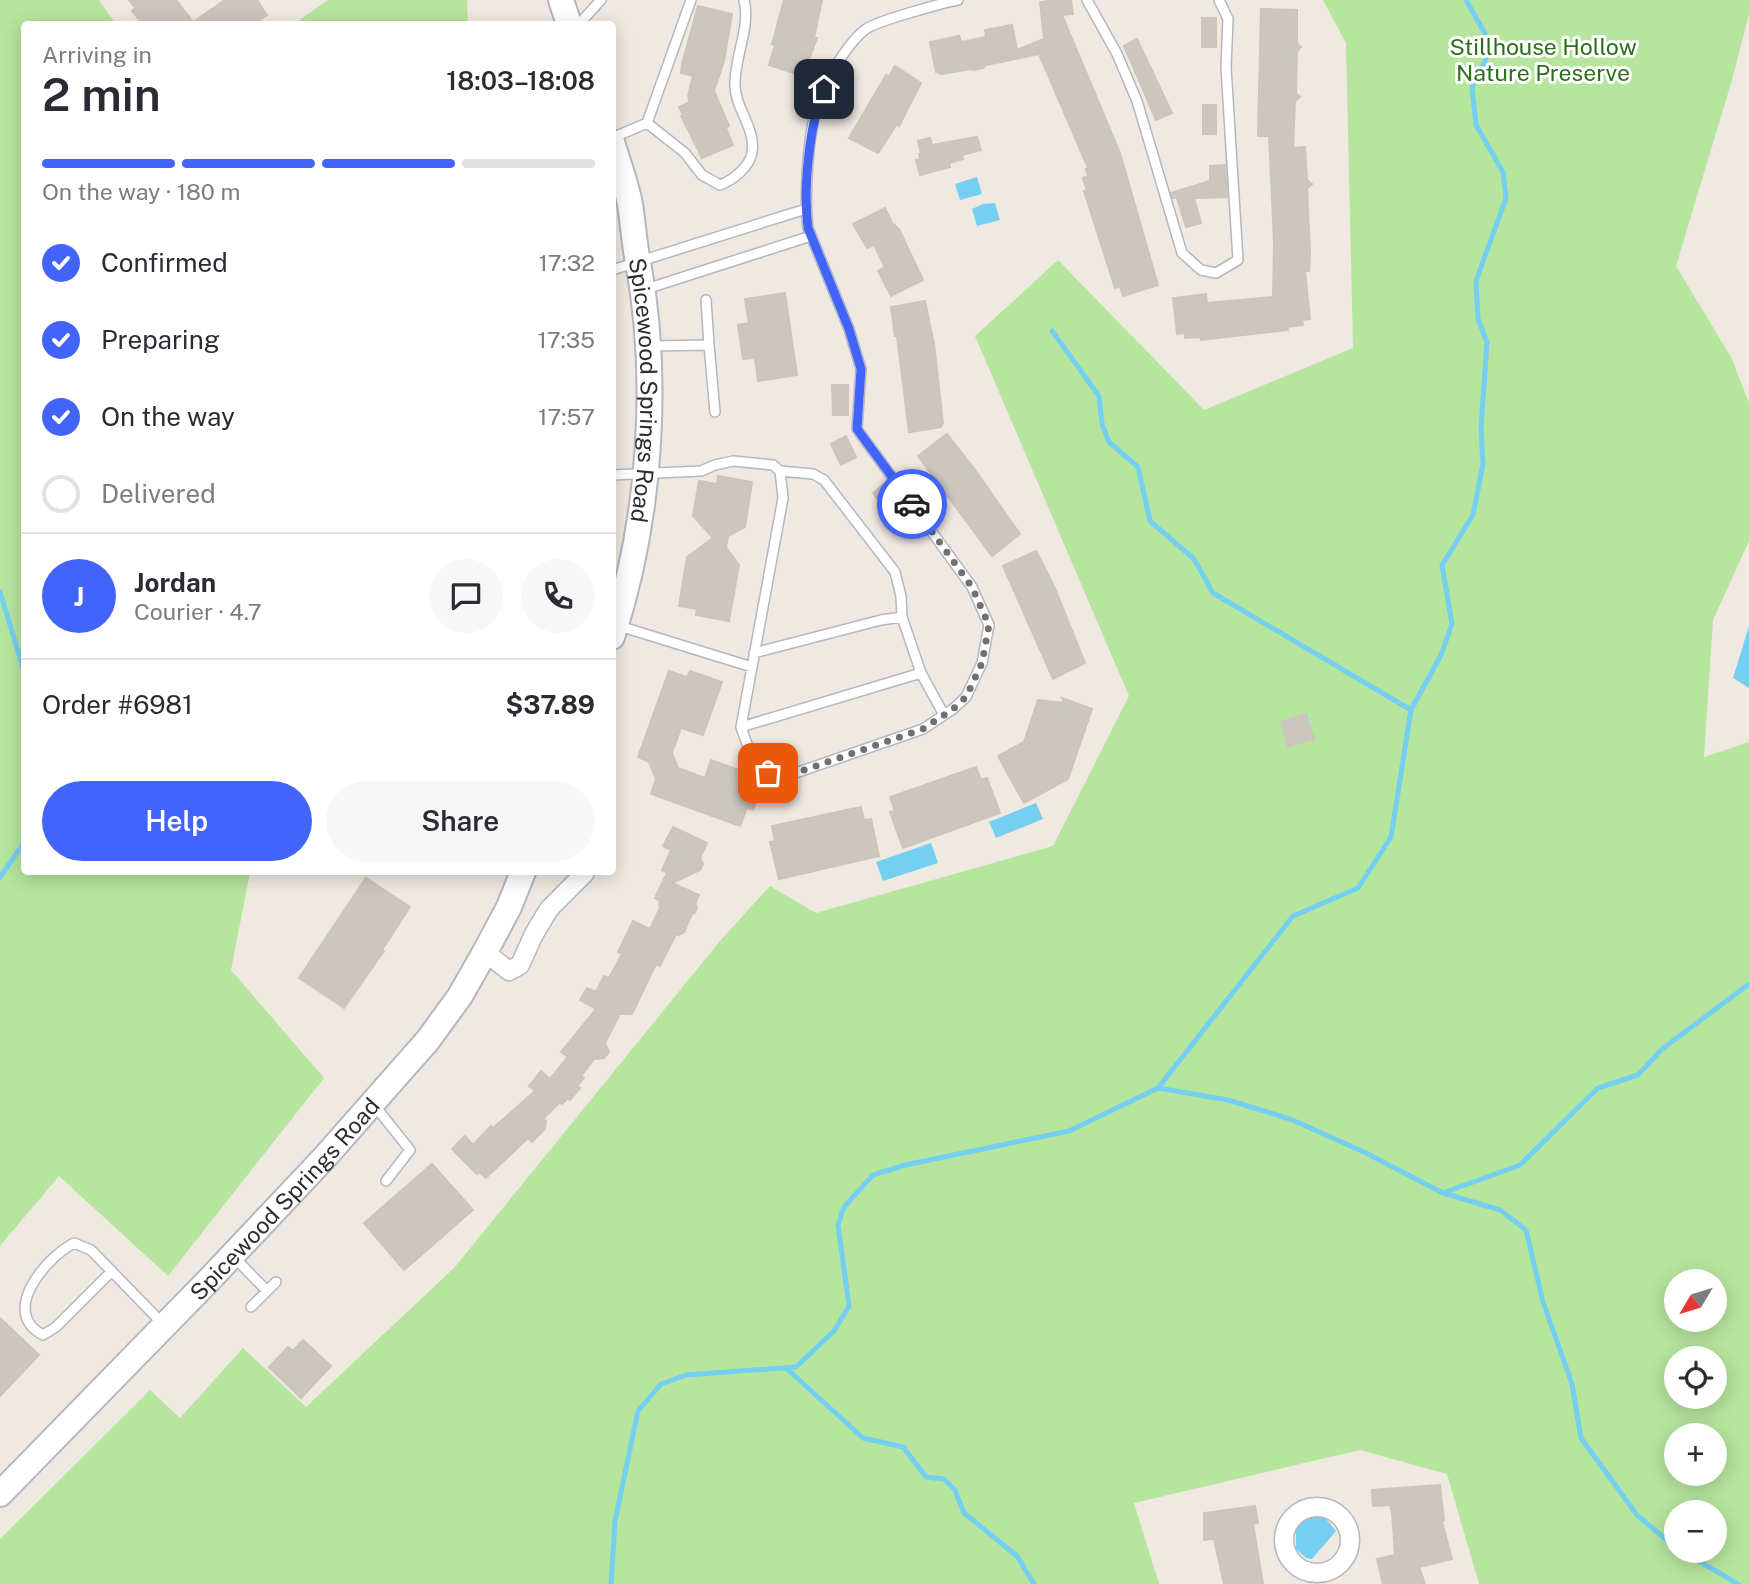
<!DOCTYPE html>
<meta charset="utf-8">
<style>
body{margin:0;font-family:"Public Sans",sans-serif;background:#f7f7f7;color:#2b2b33;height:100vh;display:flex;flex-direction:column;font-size:26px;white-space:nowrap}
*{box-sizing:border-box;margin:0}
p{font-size:23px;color:#7c7c81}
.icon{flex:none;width:38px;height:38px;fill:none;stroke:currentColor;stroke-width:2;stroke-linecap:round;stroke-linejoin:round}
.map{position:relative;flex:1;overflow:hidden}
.sheet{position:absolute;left:21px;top:21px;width:595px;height:854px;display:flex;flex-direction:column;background:#fff;border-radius:7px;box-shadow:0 4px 18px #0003}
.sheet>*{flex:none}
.needle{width:46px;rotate:232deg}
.controls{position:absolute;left:1664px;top:1269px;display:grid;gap:14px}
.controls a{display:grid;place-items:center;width:63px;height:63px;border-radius:50%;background:#fff;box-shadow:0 4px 18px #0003;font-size:35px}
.pin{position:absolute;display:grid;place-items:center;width:60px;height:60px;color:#fff;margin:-30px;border-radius:14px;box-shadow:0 4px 10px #0006}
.courier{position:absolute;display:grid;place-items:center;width:70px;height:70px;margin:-35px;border:5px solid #4264fb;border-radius:50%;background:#fff;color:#222;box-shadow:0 2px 9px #0007}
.head em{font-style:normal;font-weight:600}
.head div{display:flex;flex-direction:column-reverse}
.head{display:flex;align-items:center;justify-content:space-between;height:119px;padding:0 21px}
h1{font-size:46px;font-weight:600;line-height:52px}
.bar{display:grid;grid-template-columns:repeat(4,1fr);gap:10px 7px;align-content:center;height:84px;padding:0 21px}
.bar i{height:9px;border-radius:5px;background:#e1e1e2}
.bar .current{background:#4264fb}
.bar p{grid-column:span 4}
.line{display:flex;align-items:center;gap:18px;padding:0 21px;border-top:2px solid #e1e1e2}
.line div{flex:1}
.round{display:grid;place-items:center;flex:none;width:74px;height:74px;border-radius:37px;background:#f7f7f7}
ol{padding:0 21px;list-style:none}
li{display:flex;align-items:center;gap:21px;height:77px}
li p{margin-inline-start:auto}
li .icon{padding:7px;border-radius:50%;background:#4264fb;color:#fff;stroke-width:4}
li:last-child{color:#7c7c81}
li i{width:38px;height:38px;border:4px solid #e1e1e2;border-radius:50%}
.primary-button{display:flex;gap:14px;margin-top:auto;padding:14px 21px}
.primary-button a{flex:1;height:80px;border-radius:42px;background:#4264fb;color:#fff;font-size:28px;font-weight:600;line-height:80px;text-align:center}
.primary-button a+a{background:#f7f7f7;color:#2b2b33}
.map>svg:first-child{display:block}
.green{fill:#b6e59e;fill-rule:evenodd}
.water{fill:#75cff0}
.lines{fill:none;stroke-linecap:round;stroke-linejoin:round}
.stream{stroke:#75cff0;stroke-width:5}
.building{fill:#cbc7bf;stroke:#cbc5ba;stroke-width:2}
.service-casing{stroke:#b4b7c1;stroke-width:12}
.minor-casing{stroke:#b4b7c1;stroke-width:21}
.secondary-casing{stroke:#b4b7c1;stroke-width:28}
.service{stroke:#fff;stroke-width:9}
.minor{stroke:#fff;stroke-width:18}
.secondary{stroke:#fff;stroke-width:24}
.done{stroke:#726f6d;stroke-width:7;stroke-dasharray:0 12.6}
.route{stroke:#4264fb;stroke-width:9}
.labels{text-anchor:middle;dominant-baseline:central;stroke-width:6;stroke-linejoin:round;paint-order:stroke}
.park-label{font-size:23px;fill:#2c6e1b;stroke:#fff}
.street-label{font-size:23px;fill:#2e2e2e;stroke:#fff}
</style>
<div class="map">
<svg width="1749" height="1584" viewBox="0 0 1749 1584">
<rect width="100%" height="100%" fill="#efe9e1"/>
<path class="green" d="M0,0H99L116,24H24V872H250L231,970L324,1078L168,1276L59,1176L0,1246Z
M328,0H467L468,24H294Z
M1323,0H1749V14L1732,80L1676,266L1731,357L1749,403V541L1713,620L1704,757L1749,742V1584H1479L1447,1474L1360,1450L1134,1503L1159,1584H0V1539L150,1390L180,1418L243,1348L306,1407L455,1267L720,941L770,886L816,913L1053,846L1129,696L975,336L1058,260L1204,410L1353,348L1346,43ZM1676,1281H1715V1320H1676ZM1676,1358H1715V1396H1676ZM1676,1435H1715V1474H1676ZM1676,1512H1715V1550H1676Z"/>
<path class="water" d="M977,177L982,194L960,200L955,184Z
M995,203L1000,220L977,226L972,209L983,204Z
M1749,626V688L1733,678Z
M1036,803L1043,819L996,838L989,822Z
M931,843L938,863L883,881L876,862Z
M1320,1516L1326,1519L1336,1531L1312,1559L1306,1558L1296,1549V1530L1305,1519Z"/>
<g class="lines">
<path class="stream" d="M1052,331L1099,396L1102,424L1109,442L1138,467L1150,521L1194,559L1213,593L1411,710
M0,592L24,671
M0,877L24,843
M1158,1088L1228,1100L1290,1119L1364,1152L1443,1193L1500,1210L1526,1230L1543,1302L1572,1384L1581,1438L1637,1515L1676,1548
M1443,1193L1520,1165L1598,1088L1638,1075L1662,1049L1749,984
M786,1368L863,1438L903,1447L926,1477L944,1479L955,1490L964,1513L1017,1556L1034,1584
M1680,1550L1738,1584
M611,1584L615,1521L638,1411L661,1384L686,1375L796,1367L834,1331L849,1306L838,1225L844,1207L873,1175L905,1165L1069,1131L1158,1088L1293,916L1358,888L1391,837L1411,710L1441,655L1452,624L1442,565L1473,515L1483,464L1481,428L1487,342L1478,319L1476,281L1506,198L1503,172L1476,125L1472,88L1486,59L1488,39L1466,0"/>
</g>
<path class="building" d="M129,0H176L193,22L225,0H257L267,15L253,24H143L132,11L135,8Z
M784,0H822L814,38H817L803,76L769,65L775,45L772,44Z
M1055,0H1071L1073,14L1062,15L1120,153L1158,285L1123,296L1120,286L1115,288L1084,191H1087L1083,178L1088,176L1086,169L1088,168L1039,54L986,65L983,68L973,70L971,69L942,74L936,72L930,42L959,36L961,42L986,37L985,30L1012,25L1017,50L1044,39L1040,2Z
M698,6L732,14L724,61L714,91L729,126L726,128L733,145L702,158L681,116L683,115L679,107L690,102L688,96L693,76L681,73L682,64Z
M1261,9L1297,10V43L1301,47L1297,52L1296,93L1300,97L1295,101L1293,148L1305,147L1307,180L1312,184L1307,189L1310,252L1309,271H1305L1310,319L1302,320L1303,325L1287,327L1288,330L1201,340L1200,337L1185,338V333L1177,334L1173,298L1206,294L1207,303L1273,297L1274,243L1269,136H1258Z
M1202,18H1216V47H1202Z
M1137,39L1172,113L1156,120L1124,46Z
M895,66L921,83L899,126L897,124L878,153L849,138L886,75L889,76Z
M1203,105H1216V134H1203Z
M977,137L981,150L962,155L963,159L949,163L950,167L920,175L916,160L920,159L919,154H921L918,141L930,138L932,145Z
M1225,165L1227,197L1194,198L1201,223L1186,227L1177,198H1173L1171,193L1210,181V166Z
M885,208L892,223L899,229L923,280L891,296L878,271L885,267L874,245L867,248L853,224Z
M785,293L797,375L758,381L755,358L743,359L738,325L749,323L745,299Z
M925,301L934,344L943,423L941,427L909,432L897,336H895L891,307Z
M832,385H848V415H833Z
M947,434L973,467L1020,534L992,556L918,456Z
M846,436L856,457L841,465L831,444Z
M718,476L752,482L745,527L728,536L726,547L739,565L729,621L696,615L697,609L679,606L687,557L713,538L693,516L699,481L717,484Z
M883,485L898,504L887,512L873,493Z
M1036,551L1054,586L1085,663L1053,679L1003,566Z
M669,671L687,677L690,671L722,682L703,735L681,728L672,753L678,768L705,778L711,760L764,779L753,810L747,808L740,826L651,794L656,779L649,762L638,757Z
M1062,698L1092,709L1068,779L1024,803L998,756L1024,742L1038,700L1064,703Z
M1306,714L1314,739L1288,746L1281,722Z
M976,767L981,780L987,778L1000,813L903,848L890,812L895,811L890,797Z
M861,807L864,820L871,819L879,856L779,879L770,842L775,841L772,826Z
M673,827L707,843L700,858L703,864L700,870L672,883L699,895L695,904L697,907L695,913L692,914L684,932L679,935L676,934L660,966L656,964L632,1014H620L605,1043L609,1052L604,1058L594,1059L581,1076L584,1078L577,1086L580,1088L570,1100L568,1098L562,1104L560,1102L543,1119L546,1121L545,1129L532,1142L528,1138L486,1178L479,1172L477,1174L452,1149L465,1136L473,1145L491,1126L493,1128L535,1091L529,1086L541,1071L550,1079L568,1057L561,1052L596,1009L580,1000L587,988L596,992L604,976L609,978L622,954L618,952L633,921L650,929L661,906L659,905L660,901L655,898L667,873L662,870L671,850L663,846Z
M366,878L410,907L382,950L384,951L344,1008L299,978Z
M432,1164L473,1210L404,1270L364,1223Z
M0,1318L39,1355L0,1396Z
M303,1340L331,1366L301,1398L269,1367L288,1347L293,1351Z
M1440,1485L1444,1520L1442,1522L1452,1559L1419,1567L1425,1584H1383L1377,1559L1395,1555L1392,1512L1390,1505L1373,1506L1372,1490Z
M1255,1506L1258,1523L1253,1524L1263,1584H1224L1214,1539L1204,1540V1513Z"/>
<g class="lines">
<defs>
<path id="service" d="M1087,0L1117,54L1137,101L1182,253L1201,270L1216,273L1238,260L1226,67L1228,19L1219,0
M579,24L601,0
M647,123L685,153L702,175L720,185C733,180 750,167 752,152C756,128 735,109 735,85C734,58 751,27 744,0
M612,138L647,123L691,0
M612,270L806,209
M643,290L811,236
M709,345L715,412
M649,346L709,345L706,300
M780,471L813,474L824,480L895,572L901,596L902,617
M612,475L701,471L715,465L733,461L773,465L780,471L783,498L741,727C748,748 756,777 784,777L923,729L953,709L966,697L982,663L989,625L972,587L857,429L861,369L849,329L808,228C804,196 808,137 817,106C824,83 847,43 866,29C877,21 942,3 958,0
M616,625L752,667
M754,653L881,620L902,617L921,673L944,715
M741,727L921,673
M375,1106L410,1150L386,1181
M234,1257L267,1291
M112,1271L56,1327L43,1335C0,1313 44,1259 74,1243L91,1250L163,1324
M251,1307L276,1282"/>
<path id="minor" d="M485,952L509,971L520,965L534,934L549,909L585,873
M1284 1540a33 33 0 1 1 66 0a33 33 0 1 1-66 0Z"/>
<g id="secondary">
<path d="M561,0L569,24"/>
<path id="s1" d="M612,142C618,163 626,183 630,204C633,223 634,243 638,262C660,381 650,522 612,637"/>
<path id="s2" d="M0,1494L209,1280L325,1157L428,1040L460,996L485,952L509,907L523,872"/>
</g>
</defs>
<use href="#service" class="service-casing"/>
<use href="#minor" class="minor-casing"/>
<use href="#secondary" class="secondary-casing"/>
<use href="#service" class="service"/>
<use href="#minor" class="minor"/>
<use href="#secondary" class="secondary"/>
</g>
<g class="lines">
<path class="done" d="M768,773L784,777L923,729L953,709L966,697L982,663L989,625L972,587L912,504"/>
<path class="route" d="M824,89C809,125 803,189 808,228L849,329L861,369L857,429L912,504"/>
</g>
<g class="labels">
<g class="park-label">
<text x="1543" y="46">Stillhouse Hollow<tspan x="1543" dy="26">Nature Preserve</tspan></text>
</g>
<g class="street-label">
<text stroke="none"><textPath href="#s1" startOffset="252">Spicewood Springs Road</textPath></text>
<text stroke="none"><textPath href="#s2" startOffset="410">Spicewood Springs Road</textPath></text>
</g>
</g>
</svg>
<div class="controls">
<a><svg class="needle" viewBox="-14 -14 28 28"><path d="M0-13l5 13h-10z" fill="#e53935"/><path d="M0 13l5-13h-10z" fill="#7c7c81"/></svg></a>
<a><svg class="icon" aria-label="locate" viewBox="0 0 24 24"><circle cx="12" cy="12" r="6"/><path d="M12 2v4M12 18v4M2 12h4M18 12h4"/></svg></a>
<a>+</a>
<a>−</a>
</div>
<div class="pin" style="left:768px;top:773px;background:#ea580c"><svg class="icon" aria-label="bag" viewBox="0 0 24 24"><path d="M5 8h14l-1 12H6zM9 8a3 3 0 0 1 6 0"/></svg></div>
<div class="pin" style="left:824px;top:89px;background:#1f2937"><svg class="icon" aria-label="home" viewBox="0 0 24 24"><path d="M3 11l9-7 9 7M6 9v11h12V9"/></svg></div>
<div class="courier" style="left:912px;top:504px"><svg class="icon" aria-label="car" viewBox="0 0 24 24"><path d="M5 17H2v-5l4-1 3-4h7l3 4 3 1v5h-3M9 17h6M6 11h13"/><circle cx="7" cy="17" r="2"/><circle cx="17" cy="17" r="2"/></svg></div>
<section class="sheet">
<div class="head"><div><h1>2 min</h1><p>Arriving in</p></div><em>18:03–18:08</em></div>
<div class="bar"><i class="current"></i><i class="current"></i><i class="current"></i><i></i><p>On the way · 180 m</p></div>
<ol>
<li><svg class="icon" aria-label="check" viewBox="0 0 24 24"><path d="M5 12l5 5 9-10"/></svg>Confirmed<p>17:32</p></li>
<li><svg class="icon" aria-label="check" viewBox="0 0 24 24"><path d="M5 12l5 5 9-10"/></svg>Preparing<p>17:35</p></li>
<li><svg class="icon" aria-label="check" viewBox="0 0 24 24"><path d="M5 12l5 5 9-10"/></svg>On the way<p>17:57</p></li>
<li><i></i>Delivered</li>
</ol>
<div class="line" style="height:126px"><b class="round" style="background:#4264fb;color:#fff">J</b><div><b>Jordan</b><p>Courier · 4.7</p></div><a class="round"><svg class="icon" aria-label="chat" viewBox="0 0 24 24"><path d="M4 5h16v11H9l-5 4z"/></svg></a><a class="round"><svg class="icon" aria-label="phone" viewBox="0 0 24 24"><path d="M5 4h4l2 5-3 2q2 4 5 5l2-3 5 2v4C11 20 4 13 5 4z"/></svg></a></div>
<div class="line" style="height:91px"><div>Order #6981</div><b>$37.89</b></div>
<div class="primary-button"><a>Help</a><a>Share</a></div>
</section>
</div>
